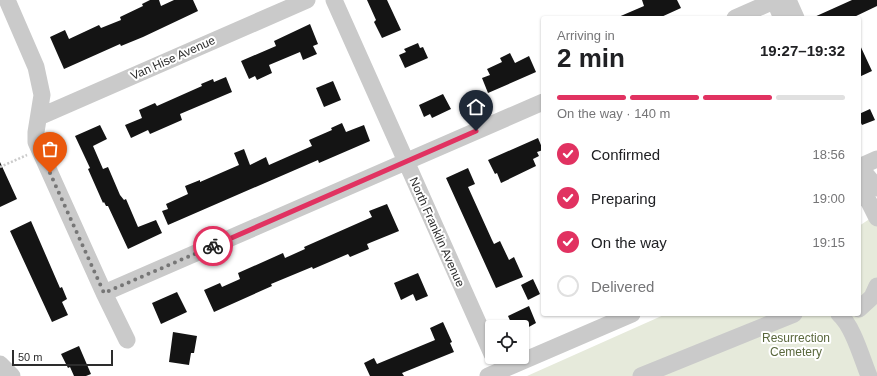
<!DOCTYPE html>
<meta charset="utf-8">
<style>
body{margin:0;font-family:Helvetica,sans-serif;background:#f2f2f2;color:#202124;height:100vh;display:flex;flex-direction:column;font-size:15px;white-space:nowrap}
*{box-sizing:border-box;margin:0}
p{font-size:13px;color:#757577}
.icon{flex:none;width:22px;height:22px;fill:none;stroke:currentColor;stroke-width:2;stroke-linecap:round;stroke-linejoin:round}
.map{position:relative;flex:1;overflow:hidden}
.side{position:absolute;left:541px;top:16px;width:320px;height:300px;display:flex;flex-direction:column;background:#fff;border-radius:4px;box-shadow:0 1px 3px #0004}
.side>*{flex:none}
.controls{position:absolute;left:485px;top:320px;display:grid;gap:8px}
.controls a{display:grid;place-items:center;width:44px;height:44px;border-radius:4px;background:#fff;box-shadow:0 1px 3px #0004;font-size:20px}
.scale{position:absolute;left:12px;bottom:10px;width:101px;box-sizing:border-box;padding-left:4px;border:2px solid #2d2d2d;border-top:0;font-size:11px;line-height:14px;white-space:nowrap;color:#2d2d2d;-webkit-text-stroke:3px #fff;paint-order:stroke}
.pin{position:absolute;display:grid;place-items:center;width:34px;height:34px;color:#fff;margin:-41px -17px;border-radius:50% 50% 50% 0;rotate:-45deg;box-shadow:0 0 4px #0007}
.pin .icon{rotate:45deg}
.courier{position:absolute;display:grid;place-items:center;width:40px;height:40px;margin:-20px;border:3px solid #e13261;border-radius:50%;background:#fff;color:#222;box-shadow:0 1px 5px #0007}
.summary em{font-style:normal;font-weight:700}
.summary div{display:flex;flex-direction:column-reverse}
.summary{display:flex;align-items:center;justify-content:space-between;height:68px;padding:0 16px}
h1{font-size:26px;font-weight:700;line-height:30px}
.bar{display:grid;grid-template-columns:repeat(4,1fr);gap:6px 4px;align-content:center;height:48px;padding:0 16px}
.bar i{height:5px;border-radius:3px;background:#e0e0e0}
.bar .current{background:#e13261}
.bar p{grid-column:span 4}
ol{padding:0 16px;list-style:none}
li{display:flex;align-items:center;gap:12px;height:44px}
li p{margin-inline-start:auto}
li .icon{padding:4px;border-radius:50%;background:#e13261;color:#fff;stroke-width:4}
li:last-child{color:#757577}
li i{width:22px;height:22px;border:2px solid #e0e0e0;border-radius:50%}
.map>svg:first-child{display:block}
.green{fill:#e6eadb}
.building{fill:#141414}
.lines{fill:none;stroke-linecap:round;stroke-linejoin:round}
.path{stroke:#cacaca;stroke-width:2.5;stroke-dasharray:2 2;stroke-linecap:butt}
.minor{stroke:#cacaca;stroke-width:17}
.done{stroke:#767676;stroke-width:4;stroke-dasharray:0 7.2}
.route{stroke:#e13261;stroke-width:5}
.labels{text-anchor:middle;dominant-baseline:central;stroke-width:4;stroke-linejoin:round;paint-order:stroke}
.street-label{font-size:12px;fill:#2d2d2d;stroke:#fff}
.park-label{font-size:12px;fill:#59673c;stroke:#fff}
</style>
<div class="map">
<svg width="877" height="376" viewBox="0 0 877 376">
<rect width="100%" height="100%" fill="#fff"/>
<path class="green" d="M877,214V376H527L666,314H859V226Z"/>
<path class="building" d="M150,0H159L161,6L174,0H193L198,11L143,37L121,46L120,44L64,69L50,37L65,30L69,39L99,25L101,28L121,20L120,17L143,6L142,4Z
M367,0H387L401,30L382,38L374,22L376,20Z
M642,0H677L681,8L659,18H616L644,6Z
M852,0H877V6L852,18H812Z
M310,24L318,44L313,46L317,54L303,60L300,52L269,65L272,73L257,80L255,76L249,79L241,61L276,46L274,41Z
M418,43L420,48L423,47L428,58L405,68L399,55L406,52L404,49Z
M859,43L872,71L859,77Z
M510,53L515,63L529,56L536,72L488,93L482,78L490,75L487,69L502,62L500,58Z
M226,77L232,92L180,114L182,120L150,134L148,130L131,138L125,125L142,118L139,110L155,103L157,106L202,86L201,84L213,79L214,82Z
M333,81L341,100L324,107L316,88Z
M443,94L451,109L432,118L430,114L424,117L419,105Z
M870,109L875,120L862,125L859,119V114Z
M342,123L346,132L364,125L370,141L319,163L318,160L168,225L162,211L168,209L166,204L188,194L185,186L200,180V182L239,165L234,153L244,149L250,165L266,157L269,165L312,146L309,140L332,130L331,128Z
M100,125L107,139L93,146L103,169L108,167L120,195L124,200L126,199L138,227L156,220L162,233L128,249L108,206H106L104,202L103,203L88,169L90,168L75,136Z
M538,138L543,150L537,152L539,156L533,159L536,166L501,183L497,173L495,174L488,160Z
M0,162L17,199L0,207Z
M468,168L475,184L468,187L492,240L494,244L500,241L509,260L514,257L523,277L496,288L446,178Z
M387,204L399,231L367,244L369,249L350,257L348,254L313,269L312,267L271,284L272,286L214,312L204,290L220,283L222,287L240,279L238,273L283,253L285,258L305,249L304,247L372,217L369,211Z
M31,221L60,288L62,287L67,299L62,302L68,315L52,322L10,231Z
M418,273L428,296L416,301L413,294L401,300L394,283Z
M533,279L540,294L528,300L521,285Z
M177,292L187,312L161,324L152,303Z
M529,306L536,323L527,328L526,326L513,327L508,316Z
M443,322L452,342L450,343L454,352L402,373L404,376H370L364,363L374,358L377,364L435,340L430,328Z
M173,332L197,336L194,353H191L189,365L169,362Z
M79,346L91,374L86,376H74L70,367L68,368L61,354Z"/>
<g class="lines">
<path class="path" d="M0,167L27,155"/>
<path class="minor" d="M7,0L36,67L42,95L36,132V142L104,293L127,340
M334,0L492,354
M774,0L782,18
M788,0L796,18
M735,18L776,0
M39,117L307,0
M859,167L877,159
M859,170L864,172L877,188
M859,189L869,202L877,218
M104,293L543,102
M859,309L872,297L877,286
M839,314C853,326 862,359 869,376
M0,364L12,376
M488,376L632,314
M641,376L794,314"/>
</g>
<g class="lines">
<path class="done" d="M50,173L104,293L213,246"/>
<path class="route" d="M213,246L476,131"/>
</g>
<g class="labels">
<g class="street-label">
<text transform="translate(173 58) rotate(-24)">Van Hise Avenue</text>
<text transform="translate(437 232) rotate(66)">North Franklin Avenue</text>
</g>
<g class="park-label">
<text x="796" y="338">Resurrection<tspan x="796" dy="14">Cemetery</tspan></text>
</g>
</g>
</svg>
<div class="controls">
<a><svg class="icon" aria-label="locate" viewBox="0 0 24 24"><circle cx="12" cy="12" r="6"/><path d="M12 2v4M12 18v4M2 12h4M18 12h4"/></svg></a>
</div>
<div class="scale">50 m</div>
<div class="pin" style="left:50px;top:173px;background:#ea580c"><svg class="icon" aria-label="bag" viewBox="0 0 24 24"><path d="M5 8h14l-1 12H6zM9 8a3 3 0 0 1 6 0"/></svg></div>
<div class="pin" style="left:476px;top:131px;background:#1f2937"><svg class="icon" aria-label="home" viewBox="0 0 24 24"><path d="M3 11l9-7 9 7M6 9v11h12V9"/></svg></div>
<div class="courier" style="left:213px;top:246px"><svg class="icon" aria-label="bike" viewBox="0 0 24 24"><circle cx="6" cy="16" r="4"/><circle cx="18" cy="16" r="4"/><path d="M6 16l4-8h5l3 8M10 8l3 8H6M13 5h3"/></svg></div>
<section class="side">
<div class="summary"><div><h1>2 min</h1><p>Arriving in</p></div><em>19:27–19:32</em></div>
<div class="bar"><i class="current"></i><i class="current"></i><i class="current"></i><i></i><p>On the way · 140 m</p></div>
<ol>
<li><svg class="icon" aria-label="check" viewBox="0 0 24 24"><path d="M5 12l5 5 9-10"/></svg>Confirmed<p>18:56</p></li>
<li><svg class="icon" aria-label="check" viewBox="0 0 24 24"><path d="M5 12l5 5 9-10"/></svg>Preparing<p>19:00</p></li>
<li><svg class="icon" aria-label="check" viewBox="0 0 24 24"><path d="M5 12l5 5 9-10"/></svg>On the way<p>19:15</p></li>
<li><i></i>Delivered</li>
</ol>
</section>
</div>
